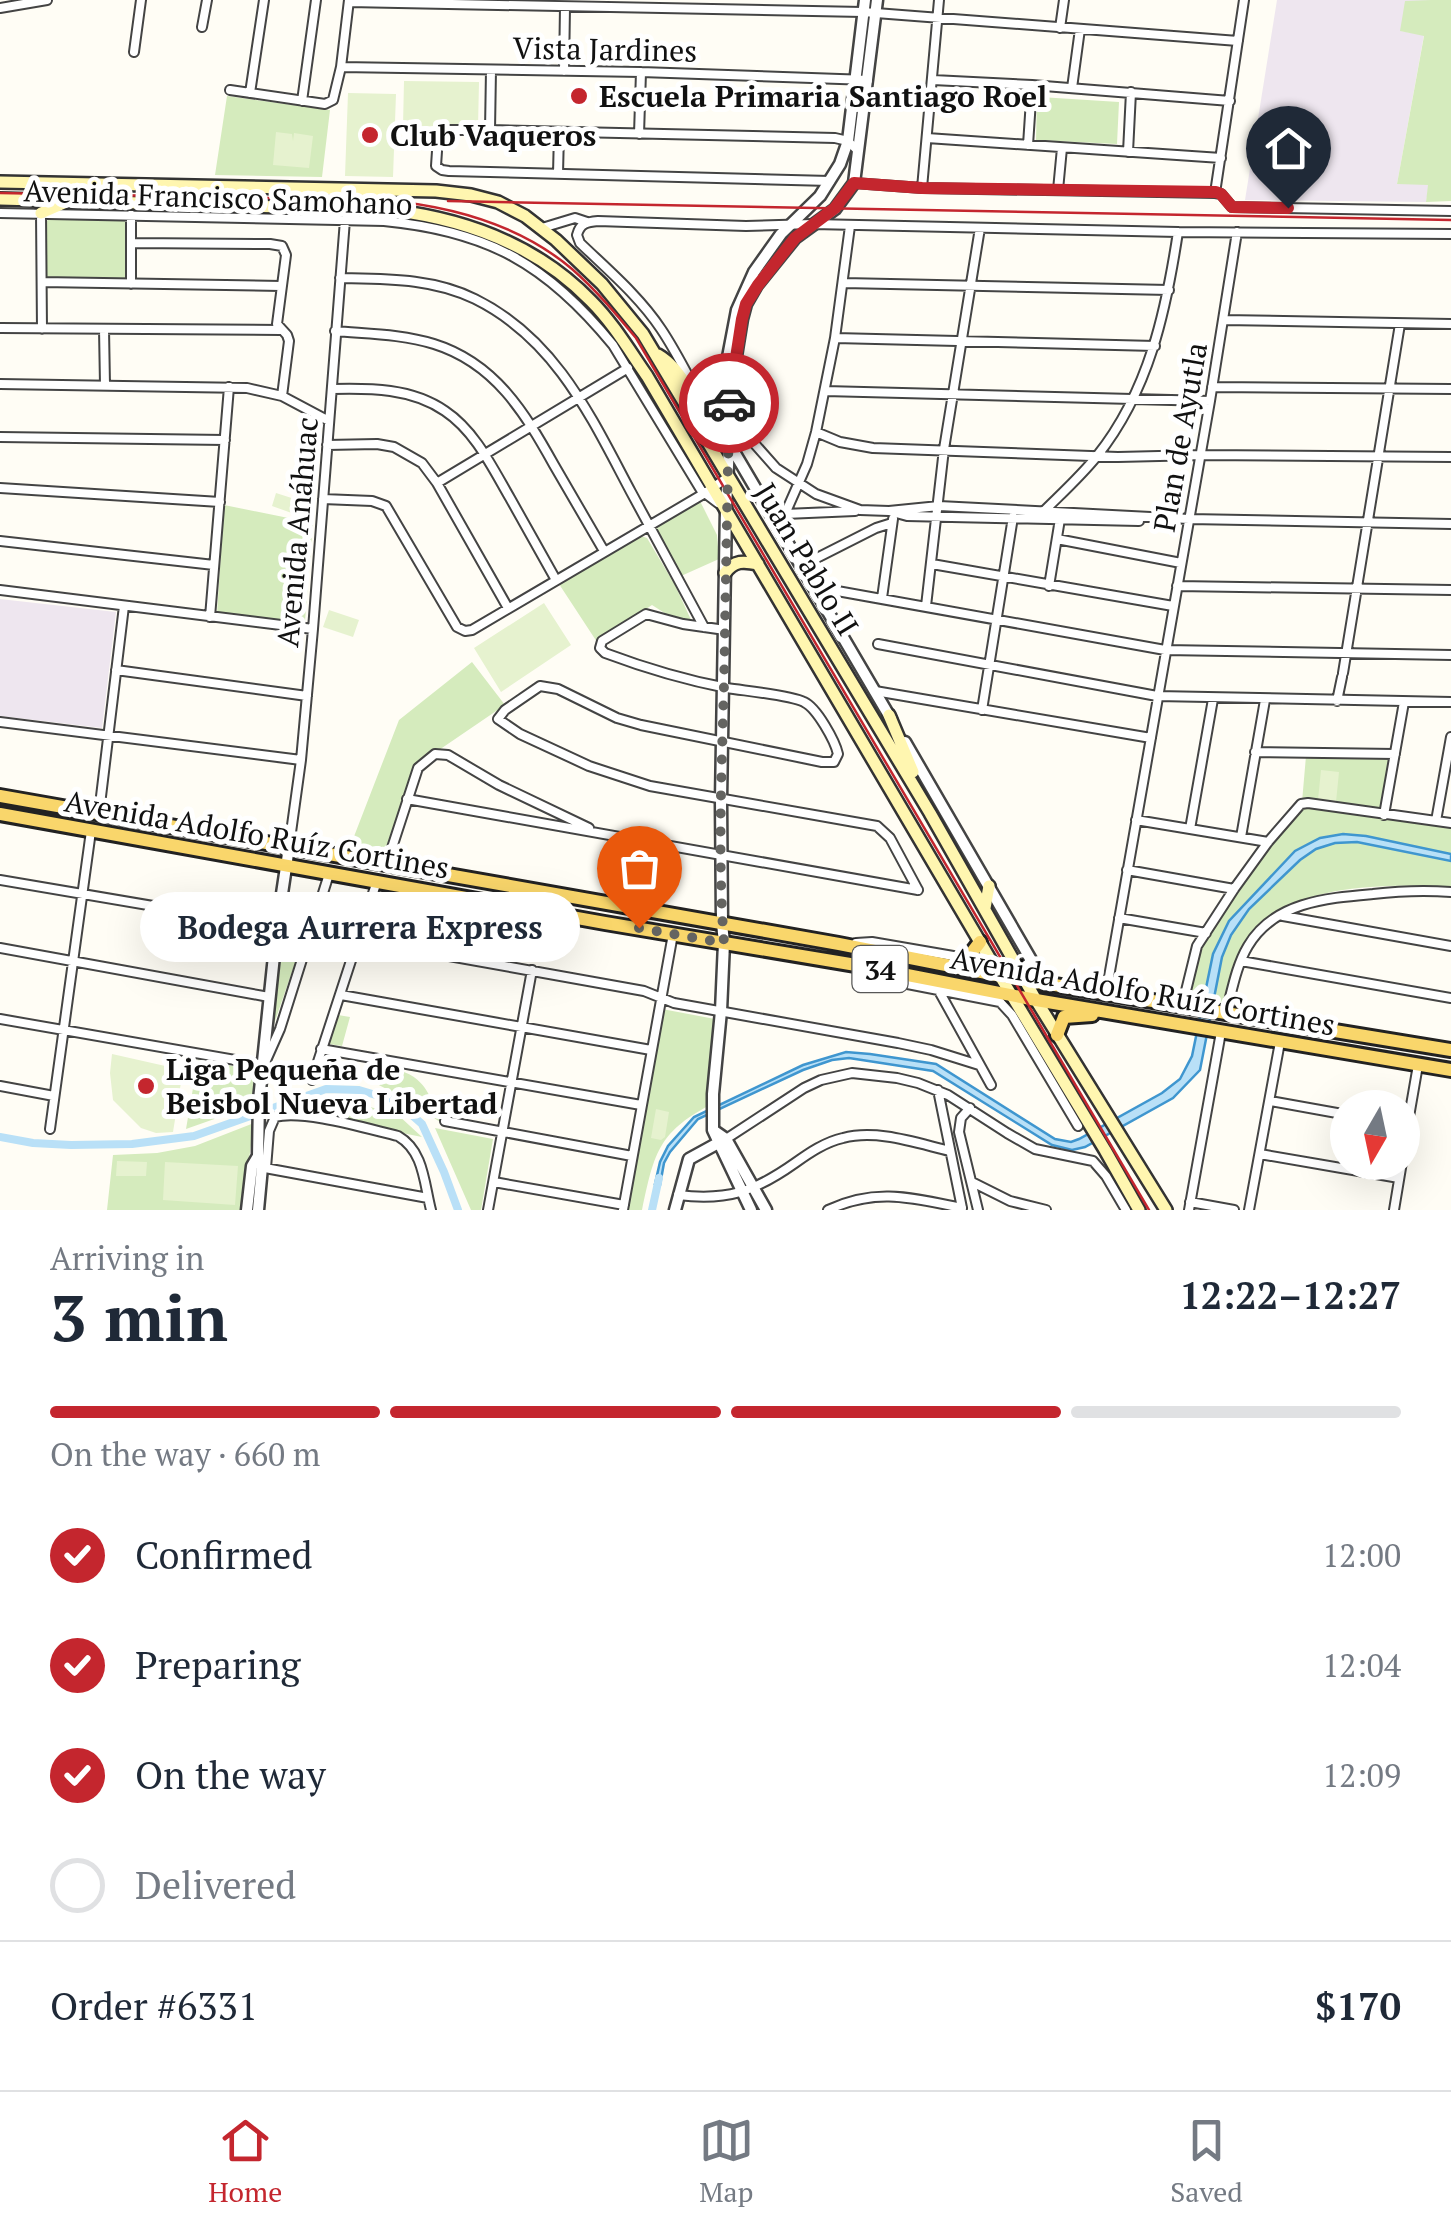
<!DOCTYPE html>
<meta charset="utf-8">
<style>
body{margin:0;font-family:"PT Serif",serif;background:#f2f2f3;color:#1f2937;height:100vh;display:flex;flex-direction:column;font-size:38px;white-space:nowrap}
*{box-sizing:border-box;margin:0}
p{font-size:32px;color:#747a83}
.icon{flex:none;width:55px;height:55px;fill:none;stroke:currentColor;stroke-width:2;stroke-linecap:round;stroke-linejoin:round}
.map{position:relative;height:1210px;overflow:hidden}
.panel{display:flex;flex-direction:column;background:#fff;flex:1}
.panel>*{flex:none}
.needle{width:65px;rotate:189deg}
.tools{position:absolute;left:1330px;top:1090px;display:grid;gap:20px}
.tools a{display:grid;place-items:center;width:90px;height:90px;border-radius:50%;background:#fff;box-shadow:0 10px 40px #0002;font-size:50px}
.pin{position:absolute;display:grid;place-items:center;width:85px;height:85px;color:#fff;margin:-102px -42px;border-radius:50% 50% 50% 0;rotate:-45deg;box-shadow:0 0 10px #0007}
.pin .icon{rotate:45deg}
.courier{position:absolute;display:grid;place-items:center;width:100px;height:100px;margin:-50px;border:8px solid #c4262e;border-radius:50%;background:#fff;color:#222;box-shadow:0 2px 12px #0007}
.bubble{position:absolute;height:70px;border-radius:35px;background:#fff;box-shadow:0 10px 40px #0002;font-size:32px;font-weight:700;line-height:70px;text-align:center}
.summary em{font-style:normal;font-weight:700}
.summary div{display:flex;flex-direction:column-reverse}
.summary{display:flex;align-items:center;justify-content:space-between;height:170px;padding:0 50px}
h1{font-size:65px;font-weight:700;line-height:75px}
.bar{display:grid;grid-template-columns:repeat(4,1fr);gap:15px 10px;align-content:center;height:120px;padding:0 50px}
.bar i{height:12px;border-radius:8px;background:#e0e1e3}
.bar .active{background:#c4262e}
.bar p{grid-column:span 4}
.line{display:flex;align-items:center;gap:25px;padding:0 50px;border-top:2px solid #e0e1e3}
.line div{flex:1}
ol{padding:0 50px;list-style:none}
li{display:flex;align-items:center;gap:30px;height:110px}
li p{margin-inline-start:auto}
li .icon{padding:10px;border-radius:50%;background:#c4262e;color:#fff;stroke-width:4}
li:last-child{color:#747a83}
li i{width:55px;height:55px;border:5px solid #e0e1e3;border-radius:50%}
.menu{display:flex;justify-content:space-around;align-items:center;height:140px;border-top:2px solid #e0e1e3;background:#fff;font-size:28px;color:#747a83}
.menu a{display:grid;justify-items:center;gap:5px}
.menu .active{color:#c4262e}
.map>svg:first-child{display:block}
.industrial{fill:#eee6ef}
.green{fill:#d5ebbd}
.pitch{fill:#e6f2cf}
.water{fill:#b9e0f7;stroke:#3f96cf;stroke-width:2.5}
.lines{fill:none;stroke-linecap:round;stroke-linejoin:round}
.canal{stroke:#b9e0f7;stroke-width:8}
.minor-casing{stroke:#444;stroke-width:12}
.tertiary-casing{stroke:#444;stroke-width:15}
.secondary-casing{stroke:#333;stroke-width:16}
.primary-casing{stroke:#222;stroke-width:18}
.minor{stroke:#fff;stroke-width:8}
.tertiary{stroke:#fff;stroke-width:10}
.secondary{stroke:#fff6b0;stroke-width:11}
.primary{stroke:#f9d66b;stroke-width:12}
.rail{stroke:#c4262e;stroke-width:2.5}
.done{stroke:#646461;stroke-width:10;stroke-dasharray:0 18}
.route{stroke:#c4262e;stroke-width:12}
.poi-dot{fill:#c4262e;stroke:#fff;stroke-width:4}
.labels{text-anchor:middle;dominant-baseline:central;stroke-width:10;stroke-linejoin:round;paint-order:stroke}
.shield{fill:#fff;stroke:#585858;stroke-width:2.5}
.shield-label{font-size:28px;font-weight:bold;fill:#111}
.street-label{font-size:30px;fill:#111;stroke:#fff}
.poi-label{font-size:30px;font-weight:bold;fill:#111;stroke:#fff;text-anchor:start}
</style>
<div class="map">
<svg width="1451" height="1210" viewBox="0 0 1451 1210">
<rect width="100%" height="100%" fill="#fffdf5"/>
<path class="industrial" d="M1277,0H1431L1401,31L1424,35L1397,184H1429L1426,202L1245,200Z
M0,599L116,612L102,728L0,716Z"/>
<path class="green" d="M1431,0H1451V201L1426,202L1428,185L1397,184L1424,36L1400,31L1405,1Z
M227,96L330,110L322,177L215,175Z
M1040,97L1119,102L1117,144L1036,140L1037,98Z
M49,219L125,221L127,223L125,280H45L46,222Z
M700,501L717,535L719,559L681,576L653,529Z
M224,505L313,523L305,621L301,625L217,614Z
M641,536L647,538L675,585L692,622L677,621L652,605L597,642L559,584Z
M472,662L505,705L417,765L383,861L348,852L399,720Z
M1306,756L1387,758L1389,761L1381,809L1379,811L1302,802Z
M1307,806L1451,826V887C1385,884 1276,881 1241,950C1233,967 1230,991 1225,1009L1185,1003C1190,983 1192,959 1202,942C1220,907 1276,828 1307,806Z
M307,893L318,896L273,1027L284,913L297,916H306Z
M662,1009L715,1019L710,1105C657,1133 654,1155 642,1210H627Z
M338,1015L350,1017L342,1046L329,1044Z
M198,1059L257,1071L254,1105L186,1129Z
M368,1063C414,1072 425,1075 440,1122L406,1099L371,1081Z
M343,1100L397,1114L422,1137L287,1110Z
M254,1123L242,1210H107L113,1155L157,1153L195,1146Z
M435,1128L493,1139L481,1210H471Z"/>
<path class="pitch" d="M404,81L479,82L478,127L403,126Z
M348,93L396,94L393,177L345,176Z
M276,132L292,134L293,141L294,133L313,136L309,168L273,165Z
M276,493L304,502L300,516L272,506Z
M544,603L571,645L501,692L474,648Z
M329,610L359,620L353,637L323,627Z
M1321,770L1339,772L1336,802L1318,800Z
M112,1054L183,1070L173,1132L156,1133L141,1128L113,1100L110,1073Z
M656,1109L669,1112L665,1137L661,1140L651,1138Z
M117,1161L147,1162L146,1176H116Z
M165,1162L238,1166L235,1205L163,1200Z"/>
<path class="water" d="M1343,834L1366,836L1451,854V861L1357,842L1335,843L1316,849L1300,860L1249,909L1231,935L1222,957L1200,1070L1173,1098L1085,1147L1072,1150L1052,1145L933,1071L849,1058L832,1060L803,1070L698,1119L670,1152L664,1163L660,1185L655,1184L660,1162L668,1146L694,1117L803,1065L846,1052L870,1054L936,1064L1055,1139L1071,1142L1079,1139L1162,1093L1180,1079L1192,1056L1213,954L1229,921L1295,851L1320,838Z"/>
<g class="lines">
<path class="canal" d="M0,1137L33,1143L71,1145L132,1144L194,1136L326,1089L359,1090L396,1101L422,1124L444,1172L458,1210
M652,1210L659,1178"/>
<defs>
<path id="minor" d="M349,2L863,12L1238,41
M0,8L47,0
M202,27L207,0
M1060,28L1064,0
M134,52L141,0
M341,67L641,72L868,80
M564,71L565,7
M933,80L1032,85L1230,101
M1072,88L1080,29
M230,90L325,104L333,100L341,67L349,0
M250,93L264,0
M302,101L316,0
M490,130L491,70
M639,134L641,72
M927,138L1221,158
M1028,145L1032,85
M1128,152L1131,92
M558,174L559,132
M830,181L449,171L442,170L436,166L438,136L443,130H490L835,138L848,141L858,151
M854,183L922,188L1215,193L1221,194L1232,207L1451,211
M922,188L939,0
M1058,190L1062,148
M1215,193L1244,0
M0,213L384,221C488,231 547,264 613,345L701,490L718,503
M41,213L42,329
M542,228L575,218L587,222
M132,243L270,244L282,246L286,255L277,324L287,335L289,341L282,396
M340,278C386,279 433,278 475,299C556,339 591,417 631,492C655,537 680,582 704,627
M42,282L281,286
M844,283L1169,290
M131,284V215
M1223,320L1451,324
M0,328L281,330
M104,329L105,385
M335,331C368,334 402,334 434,344C495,363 525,413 554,465C571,494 587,522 604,551
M835,338L1155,346
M0,384L247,388L282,396L329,421
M1212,387L1451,389
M730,388L753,442L776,468L816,494L860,510L889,511L939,506L1189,519L1451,524
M332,389C370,388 412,388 445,411C475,431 492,467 510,498C525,525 541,553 556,580
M825,391L1210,401
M816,432L840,442L873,448L1118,457L1200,455L1451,457
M0,437L225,440
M753,442L744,439L729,444C702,409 686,366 661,329C639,296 608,270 580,243L577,235C580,223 587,222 598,221L746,226L813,224L1178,232L1451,234
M327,445L377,444L394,447L422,463L437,483L508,608
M437,483L628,368
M0,488L220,502
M323,499L372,501L386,506L457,627L465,631L472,630L705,493L728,477
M889,511L907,516L1139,521
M1043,512C1061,494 1081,476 1097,456C1149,391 1166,311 1178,232
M785,514L807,464L816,432L835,338L850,226
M773,517L785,514L855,511
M1057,539L1181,563
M0,541L214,565
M932,564L1173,606
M801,566L876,528L892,523
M1049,586L1060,519
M1177,586L1451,590
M815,587L1165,650L1451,655
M0,590L313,629
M882,598L893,519
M926,606L944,449L980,228
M210,617L229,387
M725,630L683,624L646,614L602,641L600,648L605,653C645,668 685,680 727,688C746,691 790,695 804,702C817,708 835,741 838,754L834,762H822L641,725L617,718L558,689L540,686L505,710L498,719L520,734L589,766L650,786L877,826L890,838L918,890
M878,644L1157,696L1451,702
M116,670L307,696
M1343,673L1400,324
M875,691L1151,738
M1337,701L1342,677
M982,710L1013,517
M0,722L301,760
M1255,752L1395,754
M407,799L918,890
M99,813L124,606
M1384,815L1404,702
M1136,820L1268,842
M1436,821L1451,737
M1190,829L1213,699
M1241,837L1265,700
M289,847L301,760L313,629L345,220
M387,863L418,768L435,754L448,755L499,785L589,828
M1127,870L1234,889
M0,880L277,927
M1283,916L1451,946
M1119,918L1206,933
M359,940L644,991L674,1003L898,1043L931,1050L979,1065
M856,943L872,942L959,957L964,960
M0,948L269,997
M1241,961L1451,998
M856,965L862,973L887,980L1000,1002L1012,1015L1078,1126
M939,991L991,1085
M1106,994L1210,401L1237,232
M341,995L651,1050
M1182,1007L1197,946L1234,889L1268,842L1301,804L1308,803L1451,823
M1226,1013C1232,991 1236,966 1248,946C1274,902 1327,898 1373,894C1399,891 1424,890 1451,892
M0,1019L264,1065L280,1029L329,874
M321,1049L641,1105
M312,1080L377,881
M0,1086L54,1096
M938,1090L962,1208
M1270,1101L1348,1115
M970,1108L961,1118L959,1132L978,1210
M445,1121L632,1156
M50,1129L91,831
M726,1139L804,1088L821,1080L852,1073L897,1078L918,1083L948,1095L1007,1133L1035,1149L1093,1161L1106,1176L1126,1210
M1260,1154L1399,1178
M1402,1157L1418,1065
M265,1168L428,1198
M266,1168L269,1131L275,1117C302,1109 368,1129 398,1136C424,1151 424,1183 431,1210
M494,1182L624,1205
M972,1182L1010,1201L1046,1210
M678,1195C727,1201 754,1192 795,1163C809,1153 825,1142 843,1138C877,1129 916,1143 950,1151
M1190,1202L1234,1210
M488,1210L532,970
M623,1210L673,934
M828,1210C876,1187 913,1198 962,1208
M1189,1210L1221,1032
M1249,1210L1280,1042
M1394,1210L1402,1162"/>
<path id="tertiary" d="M730,393L742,319L746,304L757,285L795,238L835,209L854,183L877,0
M730,445L891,719
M905,742L1045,984
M713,1130L726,1139L766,1210
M247,1210L252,1166L258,1156
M258,1210L262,1167L258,1156L259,1100L277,927L289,847
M675,1210L689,1159L720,1142
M751,1210L713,1130V1094L721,1011L724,943L722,923L721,800L726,508L729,444L722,398L725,373L737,310L754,272L781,234L820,196L840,164L848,141L865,0"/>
<path id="secondary" d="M0,182L436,191L471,195L498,202L525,216L556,240L602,284L643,334L930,813L1036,1000L1166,1210
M0,199L390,210C466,219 537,245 591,301C613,323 629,350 647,376L997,971L1105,1150L1139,1210
M41,213L64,203
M658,355C680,368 686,390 704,406L715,404L722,398
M725,573C734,560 744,561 758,564
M889,715L913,772
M985,908L989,886"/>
<path id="primary" d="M0,796L839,944L1012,978L1451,1050
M0,814L605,923L856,965L1036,1000L1451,1070
M954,966L970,955L980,942
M1057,1035L1064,1017L1092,1015"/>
</defs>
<use href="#minor" class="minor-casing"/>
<use href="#tertiary" class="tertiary-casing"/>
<use href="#secondary" class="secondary-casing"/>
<use href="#primary" class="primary-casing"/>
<use href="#minor" class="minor"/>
<use href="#tertiary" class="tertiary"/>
<use href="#secondary" class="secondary"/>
<use href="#primary" class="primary"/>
<path class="rail" d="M0,193L383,200C451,206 519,224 572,269C596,290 616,314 636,338L1149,1210
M448,201L1451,220"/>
</g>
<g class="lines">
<path class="done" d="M639,928L724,943C716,839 724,735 725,631C726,575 727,519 728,463C729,443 727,423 729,403"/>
<path class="route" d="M729,403L742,319L746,304L758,285L795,238L835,208L854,183L922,188L1216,192L1221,194L1232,207L1288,208"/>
</g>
<g class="poi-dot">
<circle cx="579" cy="96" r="10"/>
<circle cx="370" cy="135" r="10"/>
<circle cx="146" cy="1086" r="10"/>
</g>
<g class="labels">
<rect class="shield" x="852.5" y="946" width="55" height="46" rx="8"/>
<g class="shield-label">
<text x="880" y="969">34</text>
</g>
<g class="street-label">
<text transform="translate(605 49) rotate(1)">Vista Jardines</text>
<text transform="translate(218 197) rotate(2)">Avenida Francisco Samohano</text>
<text transform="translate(1180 437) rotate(-80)">Plan de Ayutla</text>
<text transform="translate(297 532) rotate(-85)">Avenida Anáhuac</text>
<text transform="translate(807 559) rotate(59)">Juan Pablo II</text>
<text transform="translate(257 834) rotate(10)">Avenida Adolfo Ruíz Cortines</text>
<text transform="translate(1143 991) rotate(10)">Avenida Adolfo Ruíz Cortines</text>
</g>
<g class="poi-label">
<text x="599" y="96">Escuela Primaria Santiago Roel</text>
<text x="390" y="135">Club Vaqueros</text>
<text x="166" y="1069">Liga Pequeña de<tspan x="166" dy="34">Beisbol Nueva Libertad</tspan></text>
</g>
</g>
</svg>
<div class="tools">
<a><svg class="needle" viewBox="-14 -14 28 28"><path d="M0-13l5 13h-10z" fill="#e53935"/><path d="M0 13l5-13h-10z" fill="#747a83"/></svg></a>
</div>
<div class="pin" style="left:639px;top:928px;background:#ea580c"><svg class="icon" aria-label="bag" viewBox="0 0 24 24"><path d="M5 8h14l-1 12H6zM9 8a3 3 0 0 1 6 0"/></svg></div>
<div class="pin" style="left:1288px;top:208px;background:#1f2937"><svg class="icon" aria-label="home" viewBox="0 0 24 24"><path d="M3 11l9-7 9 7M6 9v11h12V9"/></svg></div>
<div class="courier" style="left:729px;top:403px"><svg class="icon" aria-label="car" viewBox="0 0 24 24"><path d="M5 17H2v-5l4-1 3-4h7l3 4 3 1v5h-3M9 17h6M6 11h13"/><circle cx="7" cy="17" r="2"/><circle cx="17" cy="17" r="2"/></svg></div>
<div class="bubble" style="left:140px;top:892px;width:440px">Bodega Aurrera Express</div>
</div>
<section class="panel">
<div class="summary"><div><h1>3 min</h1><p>Arriving in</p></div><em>12:22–12:27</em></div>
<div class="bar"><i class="active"></i><i class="active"></i><i class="active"></i><i></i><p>On the way · 660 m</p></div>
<ol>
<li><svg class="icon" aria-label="check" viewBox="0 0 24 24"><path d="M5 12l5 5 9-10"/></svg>Confirmed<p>12:00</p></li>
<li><svg class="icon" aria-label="check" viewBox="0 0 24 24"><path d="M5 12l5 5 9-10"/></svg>Preparing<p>12:04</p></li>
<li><svg class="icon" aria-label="check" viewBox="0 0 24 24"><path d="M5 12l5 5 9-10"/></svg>On the way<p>12:09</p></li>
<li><i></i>Delivered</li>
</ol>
<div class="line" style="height:130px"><div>Order #6331</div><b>$170</b></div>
</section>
<nav class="menu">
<a class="active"><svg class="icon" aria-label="home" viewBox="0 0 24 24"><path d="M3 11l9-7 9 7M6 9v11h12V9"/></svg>Home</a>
<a><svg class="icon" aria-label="map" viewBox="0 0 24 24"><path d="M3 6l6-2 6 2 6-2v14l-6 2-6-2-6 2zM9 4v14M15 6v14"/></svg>Map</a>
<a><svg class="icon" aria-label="saved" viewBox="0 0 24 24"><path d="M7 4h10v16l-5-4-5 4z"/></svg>Saved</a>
</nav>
